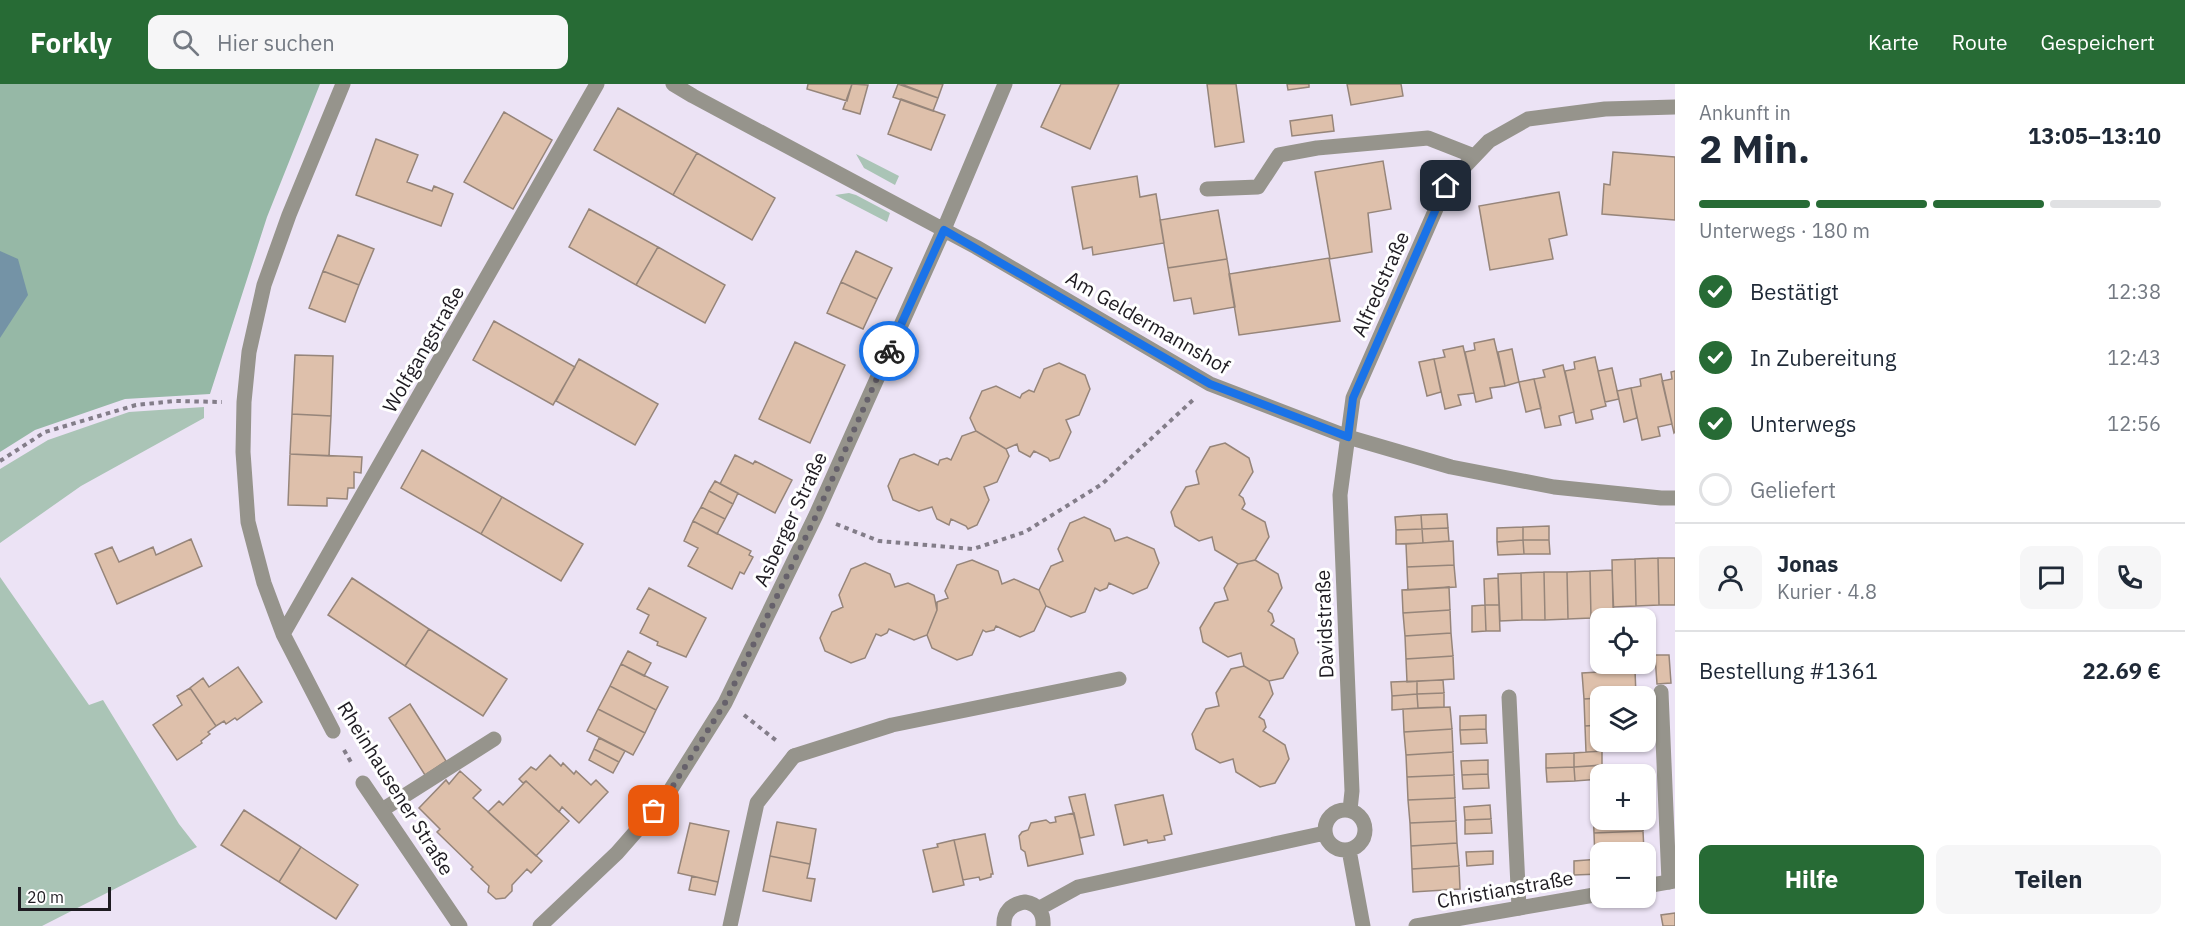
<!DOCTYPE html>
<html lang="de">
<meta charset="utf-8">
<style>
body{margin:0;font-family:"IBM Plex Sans",sans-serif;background:#f6f6f7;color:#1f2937;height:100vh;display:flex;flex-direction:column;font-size:22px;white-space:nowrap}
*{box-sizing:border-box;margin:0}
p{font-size:20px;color:#747a83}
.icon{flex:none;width:33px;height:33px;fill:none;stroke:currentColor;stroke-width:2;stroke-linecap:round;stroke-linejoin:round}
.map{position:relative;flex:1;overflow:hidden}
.sheet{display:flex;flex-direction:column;background:#fff;width:510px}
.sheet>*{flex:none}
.controls{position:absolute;left:1590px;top:524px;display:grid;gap:12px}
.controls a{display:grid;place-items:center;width:66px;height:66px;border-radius:12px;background:#fff;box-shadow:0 2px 4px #0004;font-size:30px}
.scale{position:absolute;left:18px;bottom:15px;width:93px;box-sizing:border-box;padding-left:6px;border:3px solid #1e1b21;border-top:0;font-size:16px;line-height:21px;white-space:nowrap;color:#1e1b21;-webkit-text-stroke:4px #fff;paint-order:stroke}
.pin{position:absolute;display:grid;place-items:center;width:51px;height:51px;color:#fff;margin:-26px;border-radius:12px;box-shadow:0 3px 9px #0006}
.courier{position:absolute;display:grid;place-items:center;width:60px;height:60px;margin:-30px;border:4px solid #1a73e8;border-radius:50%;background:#fff;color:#222;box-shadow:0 2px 8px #0007}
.summary em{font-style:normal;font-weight:800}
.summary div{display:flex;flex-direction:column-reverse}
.summary{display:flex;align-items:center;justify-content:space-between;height:102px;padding:0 24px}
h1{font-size:39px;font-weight:800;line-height:45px}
.bar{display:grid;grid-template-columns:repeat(4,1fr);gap:9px 6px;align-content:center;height:72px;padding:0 24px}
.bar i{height:8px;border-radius:4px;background:#e0e1e3}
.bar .on{background:#276b35}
.bar p{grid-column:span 4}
.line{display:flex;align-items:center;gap:15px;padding:0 24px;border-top:2px solid #e0e1e3}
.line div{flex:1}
.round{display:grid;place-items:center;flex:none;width:63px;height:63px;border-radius:12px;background:#f6f6f7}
ol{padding:0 24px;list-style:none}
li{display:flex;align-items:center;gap:18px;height:66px}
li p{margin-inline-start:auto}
li .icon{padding:6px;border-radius:50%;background:#276b35;color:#fff;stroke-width:4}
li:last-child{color:#747a83}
li i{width:33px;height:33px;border:3px solid #e0e1e3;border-radius:50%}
.action{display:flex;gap:12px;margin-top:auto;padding:12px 24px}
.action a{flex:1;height:69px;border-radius:12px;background:#276b35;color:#fff;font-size:24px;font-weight:800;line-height:69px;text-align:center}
.action a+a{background:#f6f6f7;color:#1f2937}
header{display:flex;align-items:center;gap:36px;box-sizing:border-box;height:84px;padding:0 30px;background:#276b35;color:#fff}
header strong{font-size:28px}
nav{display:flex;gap:33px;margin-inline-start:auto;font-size:21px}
.search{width:420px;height:54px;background:#f6f6f7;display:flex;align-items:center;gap:15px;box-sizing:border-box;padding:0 21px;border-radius:12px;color:#747a83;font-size:22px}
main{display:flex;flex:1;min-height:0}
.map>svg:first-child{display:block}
.green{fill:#aac4b6}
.forest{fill:#96b8a6}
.water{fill:#7493a6}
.building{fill:#dec0ab;stroke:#96857a;stroke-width:1.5}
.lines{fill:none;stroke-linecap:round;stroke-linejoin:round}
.path{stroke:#837d89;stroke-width:4;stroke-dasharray:4.5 4.5;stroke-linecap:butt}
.lane{stroke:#96948c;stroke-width:15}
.street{stroke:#96948c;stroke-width:15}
.done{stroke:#66616b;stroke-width:6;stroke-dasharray:0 10.8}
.route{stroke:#1a73e8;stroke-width:8}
.labels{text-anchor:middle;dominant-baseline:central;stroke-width:6;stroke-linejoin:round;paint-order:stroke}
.street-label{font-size:20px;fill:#1e1b21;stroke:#fff}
</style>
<header>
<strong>Forkly</strong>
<div class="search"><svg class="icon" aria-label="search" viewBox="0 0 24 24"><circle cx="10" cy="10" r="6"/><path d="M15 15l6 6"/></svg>Hier suchen</div>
<nav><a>Karte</a><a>Route</a><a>Gespeichert</a></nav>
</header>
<main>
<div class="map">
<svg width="1675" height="842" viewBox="0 0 1675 842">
<rect width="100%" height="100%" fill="#ece3f5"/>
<path class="green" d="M856,70L899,92L895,101L864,84Z
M849,109L856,111L890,129L887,138L835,111Z
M204,323V334L81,402L0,459V385L48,356L129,328Z
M0,493L89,621L103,616L179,740L197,763L42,842H0Z"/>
<path class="forest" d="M0,0H320L267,133L210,310L125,315L35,346L0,368Z"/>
<path class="water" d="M0,167L18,175L28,211L0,254Z"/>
<path class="building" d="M808,0H852L847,17L807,5Z
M852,0L868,1L860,30L843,25Z
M898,0L938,14L933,27L893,13Z
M901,0H943L938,14Z
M1061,0H1119L1090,65L1041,43Z
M1207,0H1236L1244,58L1215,63Z
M1287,0H1309V3L1288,6Z
M1347,0H1401L1403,12L1351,21Z
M901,15L945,31L931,66L888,50Z
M618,24L697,69L673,111L594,66Z
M504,28L552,56L513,125L464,98Z
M1332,31L1334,47L1292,52L1290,37Z
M376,55L418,71L407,98L432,107L434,102L453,110L441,142L356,111Z
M1613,68L1675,73V136L1602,130L1604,100L1610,101Z
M697,69L775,114L752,156L673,111Z
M1383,77L1391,125L1368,129L1372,168L1330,175L1315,88Z
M1137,92L1140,113L1156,110L1164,159L1093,171L1092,163L1083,165L1072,103Z
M1559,108L1567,151L1549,155L1553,175L1490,186L1479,122Z
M589,125L658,163L636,201L569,163Z
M1218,126L1227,175L1168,184L1160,136Z
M338,151L374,165L359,201L323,187Z
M658,163L725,201L705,239L636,201Z
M856,167L892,184L877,215L841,198Z
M1329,174L1340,237L1239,251L1229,190Z
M1227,175L1235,223L1194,230L1191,214L1174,217L1168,184Z
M323,187L359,201L345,238L309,224Z
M841,198L877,215L863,245L827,229Z
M494,237L575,283L553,321L473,276Z
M1494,255L1505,302L1490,304L1492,314L1476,318L1465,268L1475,266L1474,259Z
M795,258L845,281L810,359L759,335Z
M1463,262L1474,309L1458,311L1461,321L1445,325L1434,275L1445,273L1443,266Z
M1512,265L1519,298L1505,302L1498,268Z
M295,271L333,272L331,332L292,330Z
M1595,273L1606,322L1591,326L1593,335L1576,339L1565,287L1575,285L1574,278Z
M579,275L658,320L635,361L556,317Z
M1434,275L1441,308L1427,312L1419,278Z
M1059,279L1085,291L1090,305L1079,331L1066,336L1071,348L1059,374L1050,377L1048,374L1034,367L1030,373L1019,367L1017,360L1006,365L976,347L970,334L982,307L996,302L1020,314L1022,310L1029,306L1034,308L1044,285Z
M1563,281L1574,328L1559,332L1561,341L1545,344L1534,295L1545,293L1543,286Z
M1612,284L1619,315L1605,318L1598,287Z
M1675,287V348L1674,349L1662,297L1672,295L1671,288Z
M1661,290L1672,340L1658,343L1660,352L1642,356L1631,304L1641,302L1640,295Z
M1534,295L1541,324L1526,328L1519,298Z
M1631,304L1637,334L1624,338L1617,307Z
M292,330L331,332L329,372L290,370Z
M976,347L1006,365L1009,372L997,398L984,403L989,416L977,441L968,445L966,442L951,435L949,441L937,435L932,423L919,427L893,416L888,402L900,375L914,370L938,381L940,376L947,374L951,376L962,352Z
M1225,359L1249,374L1253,388L1239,411L1243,414L1245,420L1242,425L1265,438L1269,453L1255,476L1238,480L1215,466L1212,453L1199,457L1175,442L1171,428L1186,403L1199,400L1196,387L1210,363Z
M422,366L502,413L481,450L401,404Z
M290,370L362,373L361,389L354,388V404H348L347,415L327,414V422L288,421Z
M735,371L753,380L755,377L792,396L775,429L720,400Z
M715,397L738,409L733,420L709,407Z
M709,407L733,420L725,435L701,423Z
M502,413L583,460L561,497L481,450Z
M701,423L725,435L717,450L693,437Z
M1447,430L1448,444L1422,445L1421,431Z
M1421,431L1422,445L1396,446L1395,433Z
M1084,433L1110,445L1115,457L1127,453L1154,465L1159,479L1147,504L1133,510L1109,499L1107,504L1100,507L1095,504L1085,528L1071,533L1046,522L1039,506L1051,482L1063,477L1058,465L1070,439Z
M693,437L751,467L749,471L753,473L744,490L740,488L732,505L688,482L698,464L684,457Z
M1549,442V456H1523V443Z
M1523,443V456L1497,458V444Z
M1448,444L1449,457L1423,459L1422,445Z
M1422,445L1423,459L1396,460V446Z
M191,455L202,482L117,520L95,470L112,463L119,478L153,463L156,471Z
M1523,456L1524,470L1498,471L1497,458Z
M1523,456H1549L1550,470H1524Z
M1453,457L1454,481L1407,483L1406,460Z
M1658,474H1675V521H1659Z
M1658,474L1659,521L1636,522L1635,475Z
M1635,475L1636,522L1613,523L1612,476Z
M972,476L998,487L1002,500L1014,495L1039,506L1046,522L1034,547L1020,553L996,542L994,546L986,548L983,546L972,571L957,576L932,564L927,551L937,526V518L948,514L945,507L957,481Z
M1255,476L1278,490L1282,504L1268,527L1272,530L1274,537L1271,541L1294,555L1298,569L1283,594L1269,597L1244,582L1241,569L1228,573L1203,558L1200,544L1215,519L1228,516L1224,504L1238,480Z
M865,479L890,490L895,503L908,499L934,511L937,526L927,551L914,556L889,545L887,549L881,552L876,550L865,574L851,579L825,567L820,554L832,528L843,523L839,511L851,485Z
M1454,481L1456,503L1408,506L1407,483Z
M1612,486L1614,534H1591L1590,487Z
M1590,487L1591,534L1568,535L1567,488Z
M1544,488H1567L1568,535L1545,536Z
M1544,488L1545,536H1522L1521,489Z
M1521,489L1522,536L1500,537L1498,490Z
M352,494L429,545L405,582L328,531Z
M1498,494L1499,521H1485L1484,495Z
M1449,503L1450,526L1403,529L1402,506Z
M649,504L706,534L686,573L657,561L658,558L640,549L649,531L637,525Z
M1485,521L1486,547L1472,548V522Z
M1485,521H1499L1500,547H1486Z
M1450,526L1451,549L1405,552L1403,529Z
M429,545L507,595L483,632L405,582Z
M1451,549L1453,572L1406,575L1405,552Z
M628,567L651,579L644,592L621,580Z
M1655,571H1669L1671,599L1657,600Z
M1453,572L1454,595L1407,598L1406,575Z
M621,580L668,603L656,626L610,602Z
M1244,582L1269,597L1273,610L1259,633L1264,636L1266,643L1263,647L1285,661L1289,675L1275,699L1260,703L1236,688L1233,675L1220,679L1196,665L1192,650L1206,625L1219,622L1216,609L1231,585Z
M238,583L262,618L237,636L235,634L226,640L224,637L216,642L190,604L203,594L209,603Z
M1635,586L1636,612H1600V614L1584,615L1582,589Z
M1443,596L1444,609L1417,610V597Z
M1417,597V610L1392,612L1391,598Z
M610,602L656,626L645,649L598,625Z
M190,604L216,642L208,648L210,650L201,657L202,659L177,676L153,641L182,621L177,612Z
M1444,609V623L1418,624L1417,610Z
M1417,610L1418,624L1392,626V612Z
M1600,614V641L1585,642L1584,615Z
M410,620L446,677L425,691L389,634Z
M1450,623L1452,645L1404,648L1403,625Z
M598,625L645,649L633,671L587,647Z
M1486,631V645L1460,646V632Z
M1600,641V657H1639V665L1586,668L1585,642Z
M1452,645L1453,668L1406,671L1404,648Z
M1486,645L1487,659L1461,660L1460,646Z
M599,654L625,667L619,678L594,665Z
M594,665L619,678L613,689L589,676Z
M1602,667V681L1574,683V669Z
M1453,668L1454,691L1407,693L1406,671Z
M1574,669V683L1546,684V670Z
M550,671L561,682L563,679L574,690L576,687L591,701L596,696L608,708L579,739L562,723L559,728L526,697L523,699L519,695L531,683L536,686Z
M1488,676V690L1462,691L1461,677Z
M1607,681V690H1600V695L1575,697L1574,683Z
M1574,683L1575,697L1547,698L1546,684Z
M460,687L481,706L473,714L542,777L531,789L527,785L512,801V807L505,814L496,815L488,808L489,802L471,785L473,783L437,748L440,745L419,724L446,696L449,700Z
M1488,690L1489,704L1463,705L1462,691Z
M1454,691L1455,714L1408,716L1407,693Z
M1600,695V722L1593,723L1592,696Z
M526,697L569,737L536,772L488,728L499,717L503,721Z
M1085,710L1094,751L1080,754L1069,713Z
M1163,711L1172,750L1164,752L1165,756L1148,759L1147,756L1124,761L1115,721Z
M1455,714L1456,737L1410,739L1408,716Z
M1490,721L1491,735L1465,736L1464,723Z
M1600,722V735H1642L1643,747L1594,749L1593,723Z
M244,726L301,763L279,798L221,761Z
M1074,729L1083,770L1028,782L1025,768L1021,765L1019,752L1022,748L1028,746L1031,739L1046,736L1050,739L1056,738L1055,733Z
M1491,735L1492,749L1465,750V736Z
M1456,737L1457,759L1411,762L1410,739Z
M777,738L816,745L810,780L770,772Z
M690,739L729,747L718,798L678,789Z
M1643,747L1644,768H1600V775L1595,776L1594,749Z
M985,750L993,790H991V793L980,796L979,793L963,796L954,756Z
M954,756L964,801L933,808L923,766L938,763L937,760Z
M1457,759L1459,782L1412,785L1411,762Z
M301,763L358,801L336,835L279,798Z
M1493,767V780L1467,782L1466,768Z
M770,772L810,780L807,794L815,795L811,817L763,807Z
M1600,775V790L1574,791V777Z
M1459,782L1460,805L1413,808L1412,785Z
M692,792L718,798L715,811L689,806Z
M1675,829V842H1663L1661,831Z"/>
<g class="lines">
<path class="path" d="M0,377L45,348L136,321L175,317L222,318
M836,440L879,457L973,465L1025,448L1102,400L1193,316
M744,631L778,658
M344,666L352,680"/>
<path class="lane" d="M1207,105L1258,103L1279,71L1317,64L1428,54L1474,72
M1661,608L1669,798
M1509,613L1519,824
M794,672L892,641L1119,595
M382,726L494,655"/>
<path class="street" d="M673,0L693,12L976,163L1210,300L1348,353L1451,383L1554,403L1661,414H1675
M283,550L597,0
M333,647L283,550L264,499L248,438L243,368L244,318L249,268L264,201L289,131L343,0
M363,699L460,842
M1325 746a20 20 0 1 1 40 0a20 20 0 1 1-40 0Z
M1350,726L1352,707L1340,411L1353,314L1446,102L1489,57L1528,35L1605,25L1675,23
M1349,766L1363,842
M1646,802L1675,797
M1038,825L1078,803L1325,749
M540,842L617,769L666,713L725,619L816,431L944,145L1005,0
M730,842L757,719L794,672
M1004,842C1003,828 1011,820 1025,818C1038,820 1044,829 1043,842
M1416,842L1600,810"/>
</g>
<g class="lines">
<path class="done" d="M654,727L666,713L725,619L816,432L889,267"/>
<path class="route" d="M889,267L944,146L1210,300L1348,353L1353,314L1446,102"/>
</g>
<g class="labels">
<g class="street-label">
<text transform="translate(1380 200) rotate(-66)">Alfredstraße</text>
<text transform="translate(1148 238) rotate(30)">Am Geldermannshof</text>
<text transform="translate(423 265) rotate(-60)">Wolfgangstraße</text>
<text transform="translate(790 435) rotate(-65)">Asberger Straße</text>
<text transform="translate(1324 540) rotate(-92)">Davidstraße</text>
<text transform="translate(396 704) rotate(58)">Rheinhausener Straße</text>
<text transform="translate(1505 805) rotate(-10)">Christianstraße</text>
</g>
</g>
</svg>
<div class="controls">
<a><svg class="icon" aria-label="locate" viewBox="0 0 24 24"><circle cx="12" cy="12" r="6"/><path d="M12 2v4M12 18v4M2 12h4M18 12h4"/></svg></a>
<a><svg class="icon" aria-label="layers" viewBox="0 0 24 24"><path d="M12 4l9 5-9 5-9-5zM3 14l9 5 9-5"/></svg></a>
<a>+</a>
<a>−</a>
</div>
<div class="scale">20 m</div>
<div class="pin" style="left:654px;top:727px;background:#ea580c"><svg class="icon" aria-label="bag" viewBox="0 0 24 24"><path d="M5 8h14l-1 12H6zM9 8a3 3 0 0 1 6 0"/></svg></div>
<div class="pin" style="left:1446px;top:102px;background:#1f2937"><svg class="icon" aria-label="home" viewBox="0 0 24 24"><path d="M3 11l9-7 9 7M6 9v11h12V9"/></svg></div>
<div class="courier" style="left:889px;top:267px"><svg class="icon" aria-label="bike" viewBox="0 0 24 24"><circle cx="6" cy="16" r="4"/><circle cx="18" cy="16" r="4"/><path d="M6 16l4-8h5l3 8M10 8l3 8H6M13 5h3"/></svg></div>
</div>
<section class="sheet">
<div class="summary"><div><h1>2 Min.</h1><p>Ankunft in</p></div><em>13:05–13:10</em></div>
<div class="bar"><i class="on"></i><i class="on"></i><i class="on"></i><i></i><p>Unterwegs · 180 m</p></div>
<ol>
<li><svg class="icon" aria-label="check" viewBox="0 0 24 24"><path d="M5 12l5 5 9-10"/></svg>Bestätigt<p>12:38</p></li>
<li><svg class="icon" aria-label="check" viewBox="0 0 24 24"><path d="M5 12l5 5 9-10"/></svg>In Zubereitung<p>12:43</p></li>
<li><svg class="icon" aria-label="check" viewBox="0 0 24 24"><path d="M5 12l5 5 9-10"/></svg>Unterwegs<p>12:56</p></li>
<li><i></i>Geliefert</li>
</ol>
<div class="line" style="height:108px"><a class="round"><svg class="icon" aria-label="person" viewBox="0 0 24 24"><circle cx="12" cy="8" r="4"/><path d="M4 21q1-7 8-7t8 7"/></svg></a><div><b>Jonas</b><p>Kurier · 4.8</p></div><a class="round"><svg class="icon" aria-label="chat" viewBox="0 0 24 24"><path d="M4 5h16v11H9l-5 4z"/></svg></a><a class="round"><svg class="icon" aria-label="phone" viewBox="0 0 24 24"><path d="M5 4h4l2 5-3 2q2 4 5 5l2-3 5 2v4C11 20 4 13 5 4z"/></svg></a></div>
<div class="line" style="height:78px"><div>Bestellung #1361</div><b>22.69 €</b></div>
<div class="action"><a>Hilfe</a><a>Teilen</a></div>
</section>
</main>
